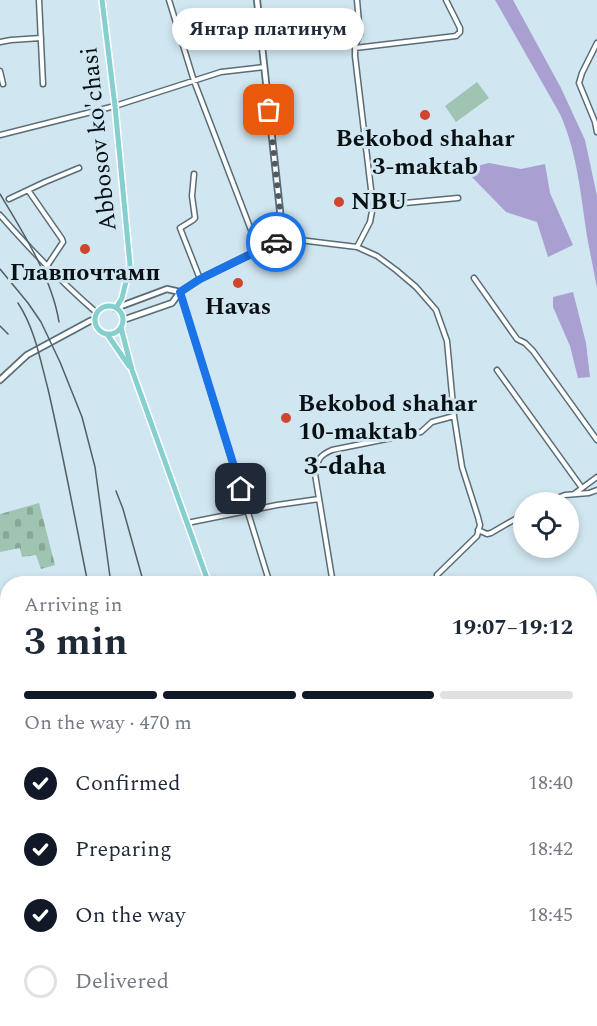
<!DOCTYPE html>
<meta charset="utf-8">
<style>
body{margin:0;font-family:Spectral,serif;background:#f2f2f3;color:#1f2937;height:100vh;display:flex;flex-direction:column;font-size:22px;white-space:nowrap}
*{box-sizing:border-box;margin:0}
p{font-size:20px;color:#747a83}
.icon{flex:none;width:33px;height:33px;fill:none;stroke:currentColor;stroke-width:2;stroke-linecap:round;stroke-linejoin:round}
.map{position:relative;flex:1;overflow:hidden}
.drawer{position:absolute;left:0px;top:576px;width:597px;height:450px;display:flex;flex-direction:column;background:#fff;border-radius:24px 24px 0 0;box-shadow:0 3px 9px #0003}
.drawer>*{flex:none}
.tools{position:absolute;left:513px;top:492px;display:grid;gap:12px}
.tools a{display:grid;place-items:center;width:66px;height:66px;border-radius:50%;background:#fff;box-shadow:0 3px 9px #0003;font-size:30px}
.pin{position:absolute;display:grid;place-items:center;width:51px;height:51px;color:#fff;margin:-26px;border-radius:12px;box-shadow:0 3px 9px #0006}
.courier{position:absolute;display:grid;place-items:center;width:60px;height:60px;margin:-30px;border:4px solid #1a73e8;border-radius:50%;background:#fff;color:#222;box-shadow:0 2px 8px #0007}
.bubble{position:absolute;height:42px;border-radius:21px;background:#fff;box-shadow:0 3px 9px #0003;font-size:20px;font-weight:700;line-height:42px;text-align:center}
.headline em{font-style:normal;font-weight:700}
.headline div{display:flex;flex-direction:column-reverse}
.headline{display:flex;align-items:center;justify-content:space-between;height:102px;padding:0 24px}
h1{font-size:39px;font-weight:700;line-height:45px}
.bar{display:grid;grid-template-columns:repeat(4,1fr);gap:9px 6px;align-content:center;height:72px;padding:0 24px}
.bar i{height:8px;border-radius:4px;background:#e0e1e3}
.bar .on{background:#111827}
.bar p{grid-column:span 4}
ol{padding:0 24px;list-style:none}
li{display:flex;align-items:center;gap:18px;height:66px}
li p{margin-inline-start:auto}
li .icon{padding:6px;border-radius:50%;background:#111827;color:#fff;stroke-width:4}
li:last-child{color:#747a83}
li i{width:33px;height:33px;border:3px solid #e0e1e3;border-radius:50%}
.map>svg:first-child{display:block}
.forest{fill:url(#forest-firs)}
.cemetery{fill:url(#cemetery-stones)}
.garden{fill:#9fc4b1}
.water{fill:#a99fd1}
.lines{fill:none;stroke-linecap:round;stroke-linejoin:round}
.minor-casing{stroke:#596d76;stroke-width:7}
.tertiary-casing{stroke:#596d76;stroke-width:8}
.primary-casing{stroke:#fff;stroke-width:8}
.minor{stroke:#fff;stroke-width:4}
.tertiary{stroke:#fff;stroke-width:4.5}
.primary{stroke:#86cfcf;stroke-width:5}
.rail{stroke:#525f65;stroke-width:1.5}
.done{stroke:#4f5b61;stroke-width:6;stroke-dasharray:0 10.8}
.route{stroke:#1a73e8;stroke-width:8}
.poi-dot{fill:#d1452c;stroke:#d0e6f0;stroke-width:2}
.labels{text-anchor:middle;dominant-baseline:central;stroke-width:6;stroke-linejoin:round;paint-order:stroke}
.street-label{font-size:24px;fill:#091014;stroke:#d0e6f0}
.poi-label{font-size:24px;font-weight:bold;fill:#091014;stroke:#d0e6f0}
.neighbourhood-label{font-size:26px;font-weight:bold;fill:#091014;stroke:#d0e6f0}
</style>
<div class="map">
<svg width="597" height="1026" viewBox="0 0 597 1026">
<defs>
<pattern id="forest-firs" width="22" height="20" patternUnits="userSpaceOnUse" patternTransform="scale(1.5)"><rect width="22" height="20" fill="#9fc4b1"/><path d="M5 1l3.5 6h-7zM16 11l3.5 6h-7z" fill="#88a797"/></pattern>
<pattern id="cemetery-stones" width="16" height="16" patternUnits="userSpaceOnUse" patternTransform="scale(1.5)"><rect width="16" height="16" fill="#9fc4b1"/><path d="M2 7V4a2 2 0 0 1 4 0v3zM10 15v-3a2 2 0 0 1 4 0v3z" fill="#88a797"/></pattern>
</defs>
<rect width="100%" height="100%" fill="#d0e6f0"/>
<path class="forest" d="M0,833L8,852V1018L80,1019L79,1026H9L0,1018Z"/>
<path class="cemetery" d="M39,503L55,565L41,569L36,555L22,557L20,548L0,552V514Z"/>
<path class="garden" d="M242,13L245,34L204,40L201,19Z
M477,82L489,98L456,122L445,106Z"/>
<path class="water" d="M495,0H513L561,88L585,140L597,196V288C594,272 591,257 588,242C581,199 578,154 560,114Z
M489,163L521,169L545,164L550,193L573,245L548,257L537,222L506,212L469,174L477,166Z
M573,292L586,343L590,377L578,378L570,346L553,307V297Z
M597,857V996L590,1011V868Z
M488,1019V1018L586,1019L582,1026H486Z"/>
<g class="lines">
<defs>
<path id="minor" d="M39,0L43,84
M169,0L194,81L259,251
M357,0L360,34L355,46V56L373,206L370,222L357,247
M0,42L11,40L41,38
M597,43L582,73L579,83L595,122L597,132
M262,46L360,34
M355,48L456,36L460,32V28L446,0
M0,71L3,84
M0,135L115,106L221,72L264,67
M194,174L192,196L195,218L193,220L180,228L200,279
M28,190L62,239L63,242L47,266
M9,199L45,182L79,168
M373,206L458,198
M0,215C30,249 62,283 97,313
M283,238L357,247L377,256L396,270L416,287L436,310L447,341L454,416L462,467L478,517L480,525L477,536L437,575L439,584
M474,278L517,339L525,343L533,351L597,440
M180,292L270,584
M497,370L582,488
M574,494L597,477
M547,502L565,495L589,493L597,490
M187,523L277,505L319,499
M478,530L487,534L491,533L524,514
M333,584L315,474C318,460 318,456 332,450L421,432L432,422L454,416
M0,670L8,669
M590,686L597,673
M0,714L8,713
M0,767L8,787
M0,925L8,946
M0,986L4,976L8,950
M0,994L8,1008
M13,1018L17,1026
M260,1018L262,1026
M23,1026L25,1018
M267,1026L288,1018
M460,1026L464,1018"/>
<path id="tertiary" d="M116,308L167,289L180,292
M123,320L172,303L180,292L200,279L283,238L257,0
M0,380L27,355L90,321L94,320"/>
<path id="primary" d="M102,0L115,106L130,265L122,298L116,308
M95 320a14 14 0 1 1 28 0a14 14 0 1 1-28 0Z
M121,328L132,370L209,584
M107,334L129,366
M348,1018L349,1026"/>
</defs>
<use href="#minor" class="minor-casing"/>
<use href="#tertiary" class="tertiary-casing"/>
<use href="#primary" class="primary-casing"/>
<use href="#minor" class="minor"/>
<use href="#tertiary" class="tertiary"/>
<use href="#primary" class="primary"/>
<path class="rail" d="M0,194C23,232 52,278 59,322
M0,269L28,303L41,322L60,362L82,417L95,467L111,584
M18,303C35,329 40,359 48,389C63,454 75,519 88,584
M0,326L8,334
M116,491L123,509L144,584
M365,1018L366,1026
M77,1026V1018"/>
</g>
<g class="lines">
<path class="done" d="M269,110L283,238L276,242"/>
<path class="route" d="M241,489L180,292L200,279L276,242"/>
</g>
<g class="poi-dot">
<circle cx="425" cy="115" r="6"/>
<circle cx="339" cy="202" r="6"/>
<circle cx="85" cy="249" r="6"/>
<circle cx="238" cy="283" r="6"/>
<circle cx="286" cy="418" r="6"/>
</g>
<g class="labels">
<g class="street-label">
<text transform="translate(99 139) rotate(-96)">Abbosov ko'chasi</text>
</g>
<g class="poi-label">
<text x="425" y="139">Bekobod shahar<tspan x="425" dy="28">3-maktab</tspan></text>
<text x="351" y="202" text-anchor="start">NBU</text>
<text x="85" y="273">Главпочтамп</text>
<text x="238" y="307">Havas</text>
<text x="298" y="404" text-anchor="start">Bekobod shahar<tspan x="298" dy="28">10-maktab</tspan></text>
</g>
<g class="neighbourhood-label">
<text x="345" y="466">3-daha</text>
</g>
</g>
</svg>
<div class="tools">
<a><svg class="icon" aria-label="locate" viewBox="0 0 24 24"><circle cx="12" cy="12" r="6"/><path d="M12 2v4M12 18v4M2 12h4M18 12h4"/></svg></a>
</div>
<div class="pin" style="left:269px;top:110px;background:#ea580c"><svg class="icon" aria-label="bag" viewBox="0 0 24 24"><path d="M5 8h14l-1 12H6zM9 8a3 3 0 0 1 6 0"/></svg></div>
<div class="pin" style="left:241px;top:489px;background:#1f2937"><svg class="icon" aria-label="home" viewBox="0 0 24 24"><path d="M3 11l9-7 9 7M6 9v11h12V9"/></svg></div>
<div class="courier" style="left:276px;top:242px"><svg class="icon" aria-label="car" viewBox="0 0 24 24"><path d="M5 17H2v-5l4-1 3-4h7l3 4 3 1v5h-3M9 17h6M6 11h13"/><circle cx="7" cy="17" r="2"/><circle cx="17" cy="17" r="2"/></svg></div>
<div class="bubble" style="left:172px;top:8px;width:192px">Янтар платинум</div>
<section class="drawer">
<div class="headline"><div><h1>3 min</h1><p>Arriving in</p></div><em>19:07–19:12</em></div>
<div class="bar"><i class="on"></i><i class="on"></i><i class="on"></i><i></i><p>On the way · 470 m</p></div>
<ol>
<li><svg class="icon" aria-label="check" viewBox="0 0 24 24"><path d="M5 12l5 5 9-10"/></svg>Confirmed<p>18:40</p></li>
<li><svg class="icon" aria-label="check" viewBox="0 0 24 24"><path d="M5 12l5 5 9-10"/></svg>Preparing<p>18:42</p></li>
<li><svg class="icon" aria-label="check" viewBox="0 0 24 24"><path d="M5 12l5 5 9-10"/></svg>On the way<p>18:45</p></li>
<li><i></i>Delivered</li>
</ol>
</section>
</div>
